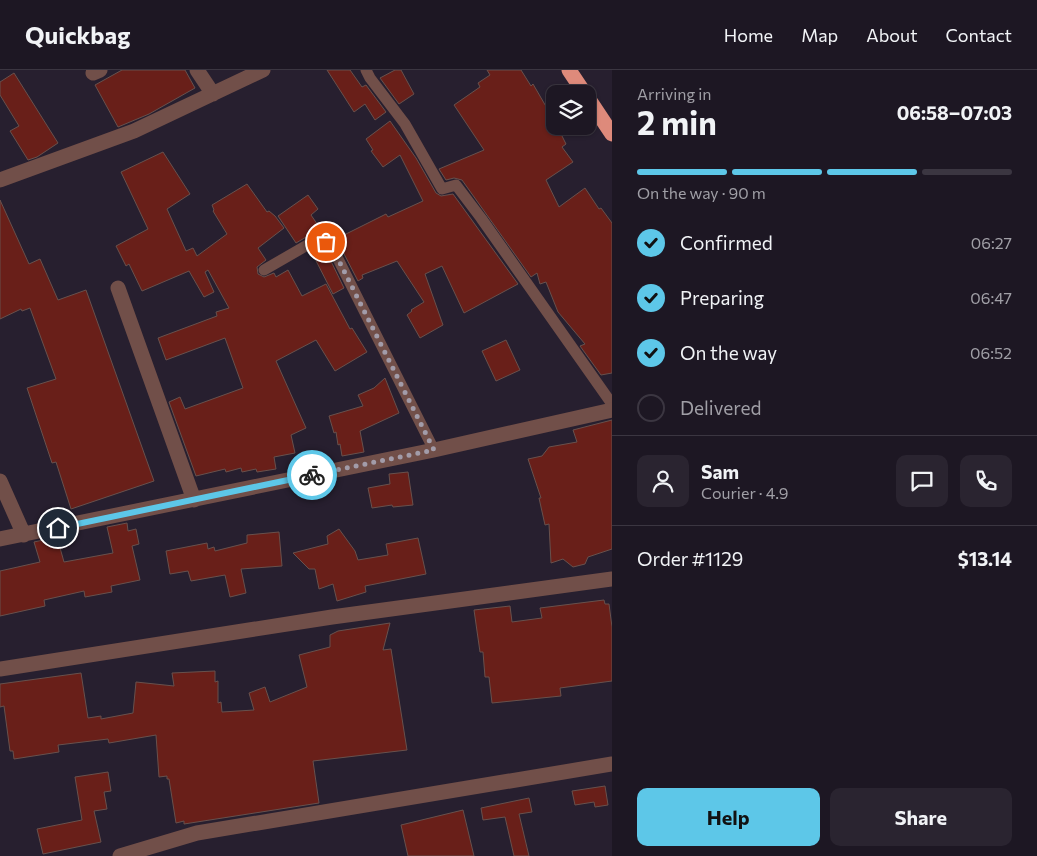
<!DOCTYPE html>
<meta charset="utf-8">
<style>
body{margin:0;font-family:Commissioner,sans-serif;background:#2a2430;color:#f1f3f6;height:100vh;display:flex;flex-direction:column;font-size:19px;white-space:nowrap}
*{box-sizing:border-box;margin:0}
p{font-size:16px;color:#a09fa6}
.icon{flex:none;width:28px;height:28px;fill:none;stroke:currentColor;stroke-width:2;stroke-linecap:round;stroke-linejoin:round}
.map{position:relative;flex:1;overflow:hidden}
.panel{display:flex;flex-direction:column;background:#1d1723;width:425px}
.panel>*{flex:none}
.buttons{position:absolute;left:546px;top:15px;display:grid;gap:10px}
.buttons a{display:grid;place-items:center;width:50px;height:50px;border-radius:10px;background:#1d1723;box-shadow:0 1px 4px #0004,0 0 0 1px #3b3641;font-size:25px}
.pin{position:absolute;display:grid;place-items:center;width:42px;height:42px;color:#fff;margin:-21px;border:2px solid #fff;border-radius:50%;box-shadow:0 1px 5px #0007}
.courier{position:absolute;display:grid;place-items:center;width:50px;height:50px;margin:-25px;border:4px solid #5dc7e8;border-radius:50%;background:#fff;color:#222;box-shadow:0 1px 6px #0007}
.overview em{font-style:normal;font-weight:700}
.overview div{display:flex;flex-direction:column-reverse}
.overview{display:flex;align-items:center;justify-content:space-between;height:85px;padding:0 25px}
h1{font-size:32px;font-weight:700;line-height:38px}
.bar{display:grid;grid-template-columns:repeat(4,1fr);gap:8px 5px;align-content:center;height:60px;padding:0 25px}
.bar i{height:6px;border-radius:4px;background:#3b3641}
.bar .selected{background:#5dc7e8}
.bar p{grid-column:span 4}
.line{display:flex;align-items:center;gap:12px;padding:0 25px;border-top:1px solid #3b3641}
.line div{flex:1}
.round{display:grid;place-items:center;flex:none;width:52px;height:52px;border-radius:10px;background:#2a2430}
ol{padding:0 25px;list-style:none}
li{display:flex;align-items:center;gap:15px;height:55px}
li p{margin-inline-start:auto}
li .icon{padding:5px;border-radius:50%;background:#5dc7e8;color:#111;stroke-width:4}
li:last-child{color:#a09fa6}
li i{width:28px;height:28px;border:2px solid #3b3641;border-radius:50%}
.primary-button{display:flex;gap:10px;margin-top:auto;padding:10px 25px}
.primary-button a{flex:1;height:58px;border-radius:10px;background:#5dc7e8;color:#111;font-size:20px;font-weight:700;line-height:58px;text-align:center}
.primary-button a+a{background:#2a2430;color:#f1f3f6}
header{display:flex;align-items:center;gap:30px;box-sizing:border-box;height:70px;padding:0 25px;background:#1d1723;border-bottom:1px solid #3b3641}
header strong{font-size:24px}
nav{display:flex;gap:28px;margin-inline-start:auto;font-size:18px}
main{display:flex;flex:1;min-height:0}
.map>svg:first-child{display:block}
.building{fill:#691f19;stroke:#68514d}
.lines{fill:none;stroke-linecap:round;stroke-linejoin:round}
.lane{stroke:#714f49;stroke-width:11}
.street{stroke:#714f49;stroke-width:15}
.highway{stroke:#de8a7b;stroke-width:15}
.done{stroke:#a29ca9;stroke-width:5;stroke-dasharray:0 9}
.route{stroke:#5dc7e8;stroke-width:6}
</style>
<header>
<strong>Quickbag</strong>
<nav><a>Home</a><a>Map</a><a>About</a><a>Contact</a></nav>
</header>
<main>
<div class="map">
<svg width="612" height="786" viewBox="0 0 612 786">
<rect width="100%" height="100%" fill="#271f2f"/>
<path class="building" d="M122,0H185L195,18L149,44L118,57L95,15Z
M327,0H350L362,17L366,15L386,42L375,50L365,34L354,42Z
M395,0H401L414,24L399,34L380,8Z
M487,0H521L531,16L533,14L555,52V56H557L566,74L562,77L573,92L546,110L559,137L585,118L599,139L601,138L612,153V303L601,305L580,276L585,274L558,242L546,212L540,214L537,203L531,207L462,110L454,108L446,110L439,99L484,80L454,35L480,17L478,13L490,5Z
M14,3L58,73L37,87L28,90L10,61L19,56L0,25V12Z
M390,51L416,88L436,123L441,126L453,124L518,214L464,243L442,196L425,204L443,255L420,268L407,245L412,241L411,240L424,232L397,191L362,205L363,208L358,211L341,178L334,170L386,144L388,147L423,131L400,85L383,97L371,81L373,80L366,69Z
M163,82L190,124L167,139L186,181L193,178L197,186L227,164L213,141L214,140L212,135L247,114L267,142L269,141L275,146L284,158L258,178L266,190L257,197L258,204L264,207L274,203L276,207L288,200L302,226L326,214L350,259L352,258L367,282L335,301L316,270L276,291L306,358L291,365L295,383L274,387L276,399L257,402L256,399L242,402L241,398L226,402L225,399L196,406L169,332L180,327L185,339L243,318L225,268L166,290L158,268L217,246L216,242L229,238L208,200L205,202L214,222L204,227L189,201L142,221L129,194L126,196L116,176L148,159L121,102Z
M308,125L318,139L311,145L324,164L313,163L296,173L278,146Z
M0,130L29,194L40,189L58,230L86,220L154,411L71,439L56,392L52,393L27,318L56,309L30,238L22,241L21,239L0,249Z
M317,178L322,179L328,185L344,218L333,224L311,181Z
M506,270L520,300L496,311L482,281Z
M385,308L399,343L360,361L364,382L342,386L340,374L338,375L336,362L334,363L329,346L363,336L358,325L374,318Z
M612,350V479L588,487L585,494L573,497L563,489L551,493L549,454L545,455L539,428H541L528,389L542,386L549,377L577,372L573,360Z
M408,402L413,435L393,437L392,435L372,438L368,418L390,414L389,404Z
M127,453L128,461L136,459L139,474L132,476L140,510L111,516L112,522L85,527L84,521L44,530L45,536L0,546V501L40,492L34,472L57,467L64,492L113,483L107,457Z
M339,459L355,481L358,490L388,485L386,474L418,468L426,504L365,516L366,522L337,531L333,514L319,519L315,499H309L293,483L328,474L327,466Z
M279,462L282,496L241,499L246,523L230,527L225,505L191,511L188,501L170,504L166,481L207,473L208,479L214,477L215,481L247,473V465Z
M604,530L605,534H609L612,557V611L560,618L561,626L492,633L489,607H485L483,582H480L474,540L510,536L512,552L542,548L540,538Z
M390,553L383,580L391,579L407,680L313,691L319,733L184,754V751L176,753L169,709H167V706L159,707L156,665L109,673L108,669L58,675L59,682L14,689L13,681H10L4,636L0,637V614L81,603L88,648L101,646V649L133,643L136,612L174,616L172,603L215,601V612L218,611V633L221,632L222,642L254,640L249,623L265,617L270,632L307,617L299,585L330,577V565L338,561Z
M108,702L111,721L104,722L107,739L94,741L101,772L43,784L37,759L82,750L75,707Z
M605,716L608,735L595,737L594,732L575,735L572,721Z
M529,728L532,742L519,744L529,786H514L505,747L483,750L481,738Z
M463,740L474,786H408L401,755Z"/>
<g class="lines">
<path class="lane" d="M366,0L370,8L405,54L442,119L456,115L481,148L612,334
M264,200L316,170L326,172L334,181L434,380"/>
<path class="street" d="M197,0L213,24
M93,3L100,0
M0,110L134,61L263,0
M118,218L194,430
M0,411L24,465
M0,469L434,380L612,340
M0,599L332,547L612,509
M120,786L197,763L612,694"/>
<path class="highway" d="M569,0L585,24
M588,28L612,64"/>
</g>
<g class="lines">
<path class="done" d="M312,405L434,380L334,181L326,172"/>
<path class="route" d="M58,458L312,405"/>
</g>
</svg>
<div class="buttons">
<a><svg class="icon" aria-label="layers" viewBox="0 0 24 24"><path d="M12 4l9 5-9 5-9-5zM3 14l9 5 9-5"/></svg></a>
</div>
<div class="pin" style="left:326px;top:172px;background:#ea580c"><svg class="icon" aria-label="bag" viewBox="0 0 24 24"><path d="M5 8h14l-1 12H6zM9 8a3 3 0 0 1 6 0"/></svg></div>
<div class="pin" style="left:58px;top:458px;background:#1f2937"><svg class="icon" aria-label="home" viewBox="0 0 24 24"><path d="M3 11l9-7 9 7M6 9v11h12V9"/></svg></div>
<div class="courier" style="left:312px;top:405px"><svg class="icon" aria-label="bike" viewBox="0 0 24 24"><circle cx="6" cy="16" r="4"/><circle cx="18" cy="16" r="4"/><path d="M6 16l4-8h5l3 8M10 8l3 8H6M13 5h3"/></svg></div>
</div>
<section class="panel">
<div class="overview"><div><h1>2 min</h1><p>Arriving in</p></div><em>06:58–07:03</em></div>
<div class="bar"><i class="selected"></i><i class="selected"></i><i class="selected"></i><i></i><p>On the way · 90 m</p></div>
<ol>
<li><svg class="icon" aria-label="check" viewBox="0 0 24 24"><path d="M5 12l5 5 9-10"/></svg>Confirmed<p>06:27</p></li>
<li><svg class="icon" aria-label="check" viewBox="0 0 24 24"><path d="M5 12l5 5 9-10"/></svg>Preparing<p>06:47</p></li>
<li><svg class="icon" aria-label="check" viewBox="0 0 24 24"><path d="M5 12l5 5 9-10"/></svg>On the way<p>06:52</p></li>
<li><i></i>Delivered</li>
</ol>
<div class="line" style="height:90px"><a class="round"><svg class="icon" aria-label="person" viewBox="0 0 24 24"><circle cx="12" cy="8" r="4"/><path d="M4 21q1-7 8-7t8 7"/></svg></a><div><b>Sam</b><p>Courier · 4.9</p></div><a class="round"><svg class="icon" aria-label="chat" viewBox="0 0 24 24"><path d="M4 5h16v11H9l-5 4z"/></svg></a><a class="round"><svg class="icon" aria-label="phone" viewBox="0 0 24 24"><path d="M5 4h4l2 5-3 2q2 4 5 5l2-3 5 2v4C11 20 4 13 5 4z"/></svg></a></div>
<div class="line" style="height:65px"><div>Order #1129</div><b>$13.14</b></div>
<div class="primary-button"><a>Help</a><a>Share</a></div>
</section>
</main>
